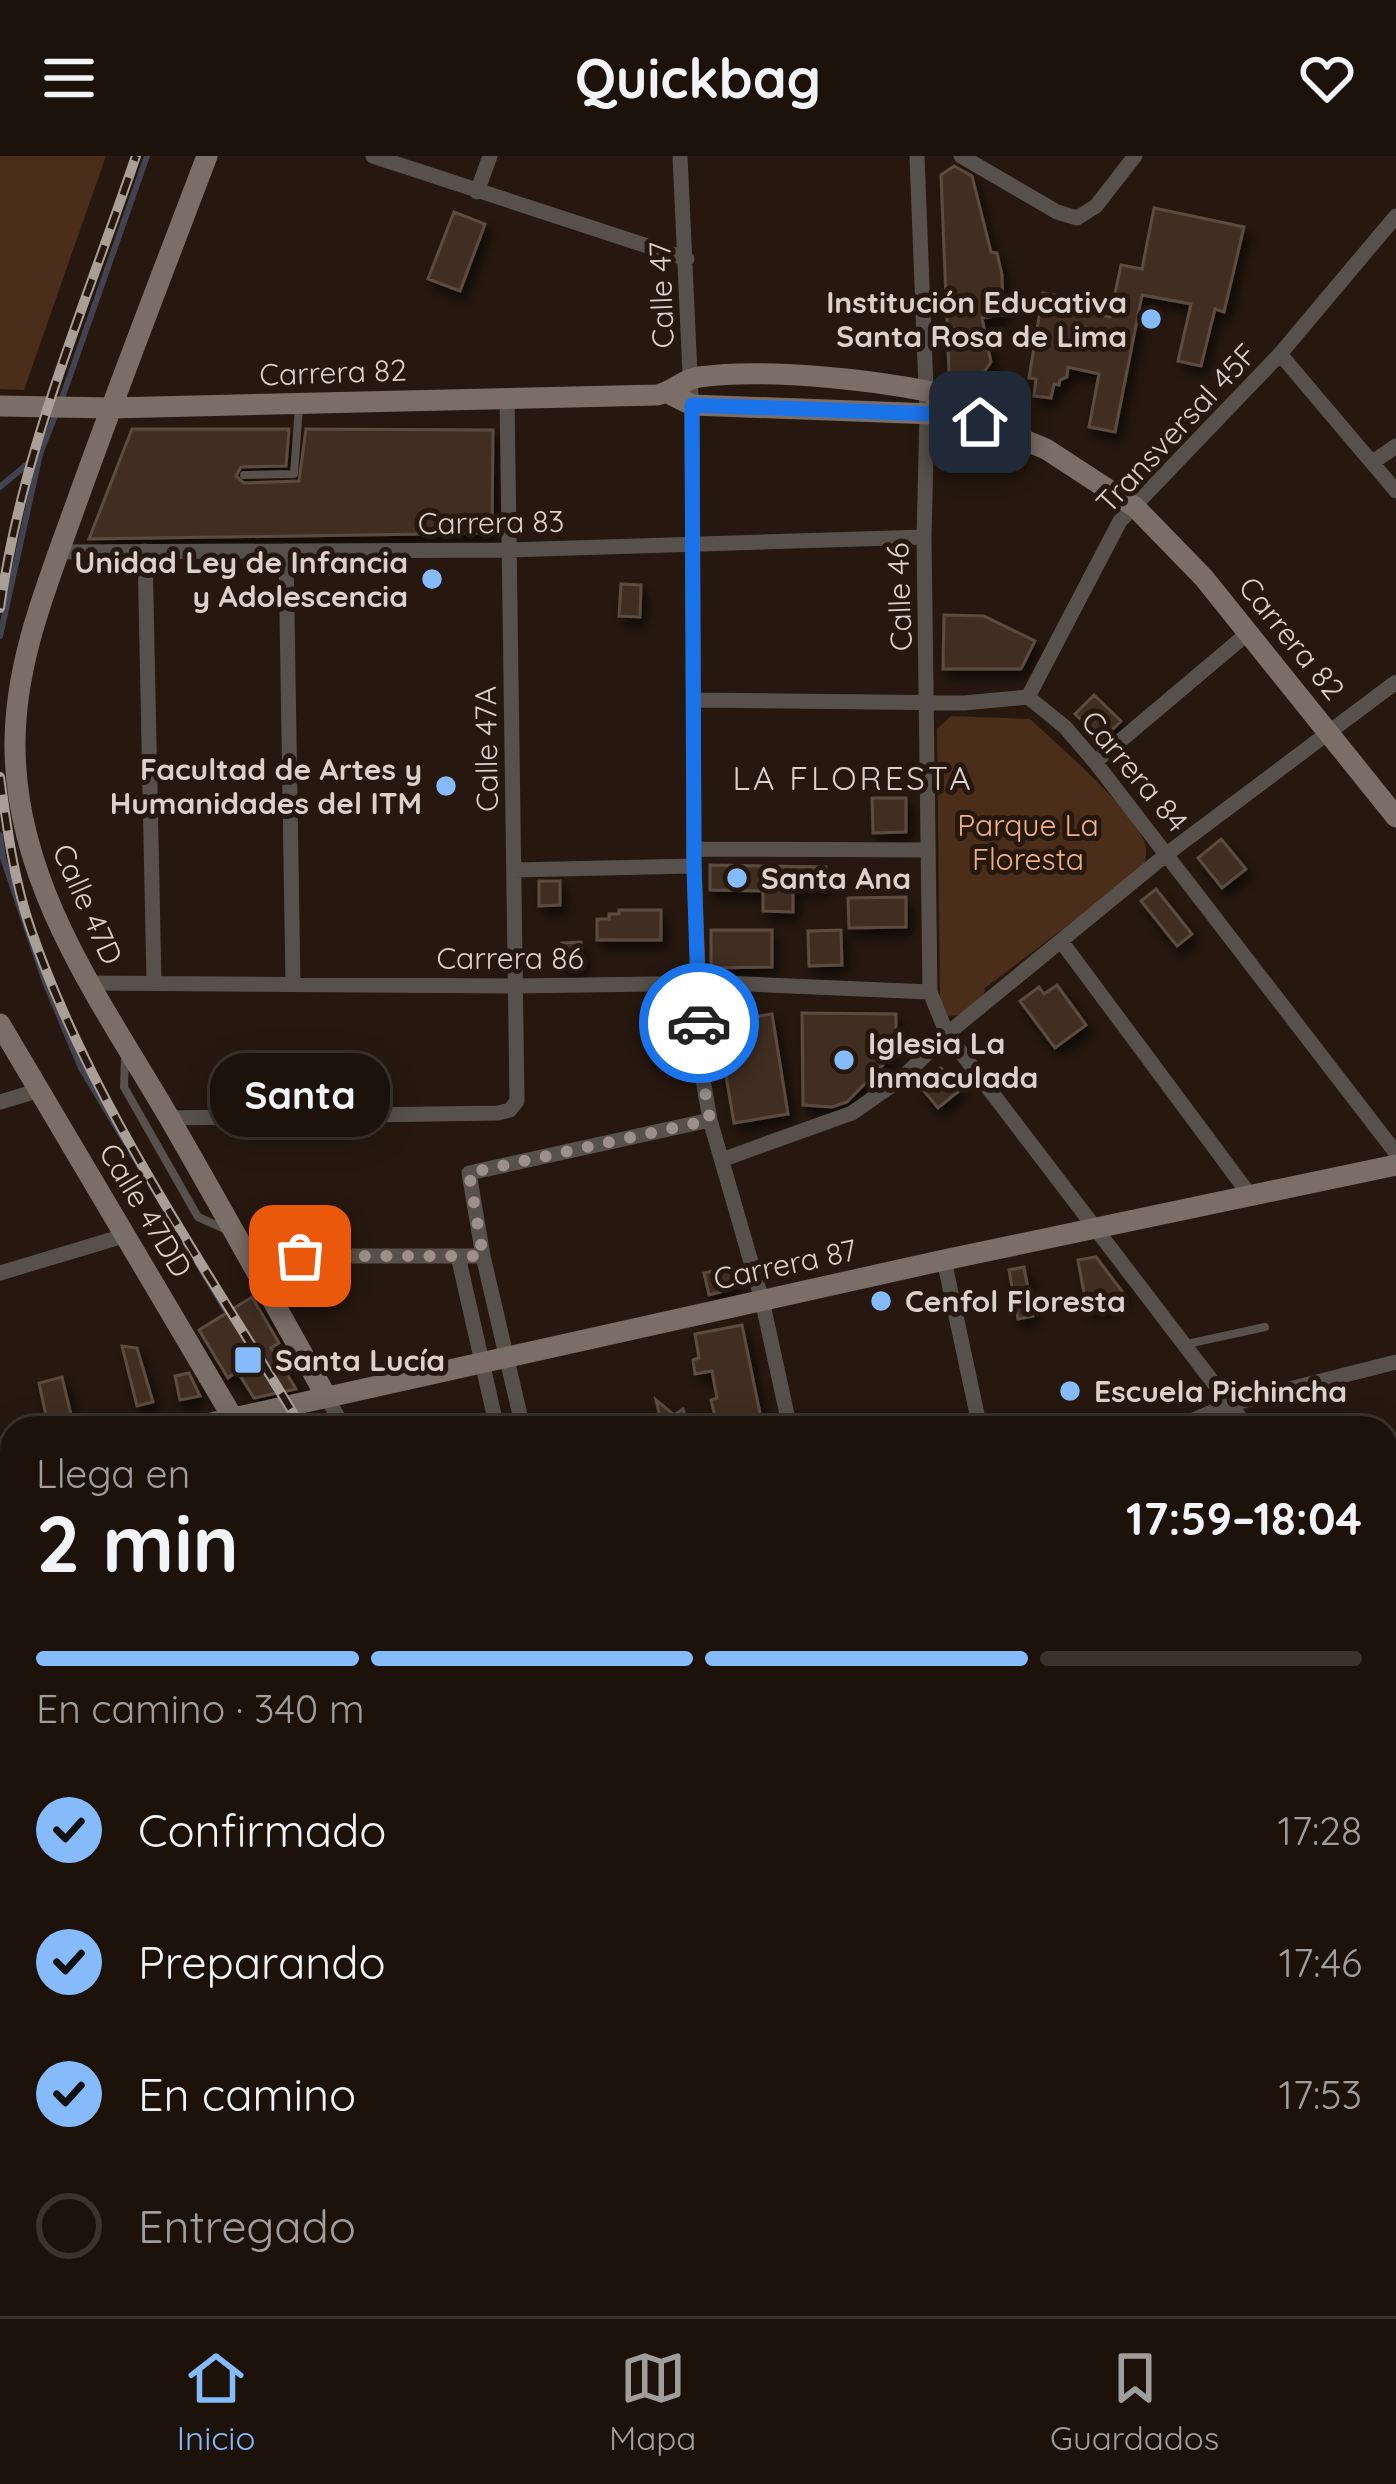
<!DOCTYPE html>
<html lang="es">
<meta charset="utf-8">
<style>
body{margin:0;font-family:Quicksand,sans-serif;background:#251b13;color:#f1f3f6;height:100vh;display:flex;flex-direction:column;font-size:45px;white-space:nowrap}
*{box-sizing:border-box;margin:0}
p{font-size:39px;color:#a09e9c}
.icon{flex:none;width:66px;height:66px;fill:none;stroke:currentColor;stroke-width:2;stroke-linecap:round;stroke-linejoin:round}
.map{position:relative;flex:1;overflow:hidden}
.side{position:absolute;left:0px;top:1260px;width:1398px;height:900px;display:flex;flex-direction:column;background:#1c120a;border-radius:36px 36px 0 0;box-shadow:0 6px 30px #0003,0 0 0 3px #3a322b}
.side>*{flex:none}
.pin{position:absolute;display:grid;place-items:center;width:102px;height:102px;color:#fff;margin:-51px;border-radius:24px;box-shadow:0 6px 18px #0006}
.courier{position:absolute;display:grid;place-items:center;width:120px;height:120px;margin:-60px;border:9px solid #1a73e8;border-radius:50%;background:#fff;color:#222;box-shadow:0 3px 15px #0007}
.bubble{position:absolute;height:84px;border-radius:36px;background:#1c120a;box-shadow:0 6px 30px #0003,0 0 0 3px #3a322b;font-size:39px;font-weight:700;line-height:84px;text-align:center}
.head em{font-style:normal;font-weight:700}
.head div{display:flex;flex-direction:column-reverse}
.head{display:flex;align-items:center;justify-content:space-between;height:204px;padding:0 36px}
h1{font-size:78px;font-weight:700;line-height:90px}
.bar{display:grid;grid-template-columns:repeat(4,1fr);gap:18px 12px;align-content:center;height:144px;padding:0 36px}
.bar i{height:15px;border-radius:9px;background:#3a322b}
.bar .on{background:#85bbfb}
.bar p{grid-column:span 4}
ol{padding:0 36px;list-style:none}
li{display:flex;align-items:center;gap:36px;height:132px}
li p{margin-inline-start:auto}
li .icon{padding:12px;border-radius:50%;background:#85bbfb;color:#111;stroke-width:4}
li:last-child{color:#a09e9c}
li i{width:66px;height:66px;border:6px solid #3a322b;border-radius:50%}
header{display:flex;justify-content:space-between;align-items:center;height:156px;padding:0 36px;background:#1c120a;font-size:54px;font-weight:700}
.tab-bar{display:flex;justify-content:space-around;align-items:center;height:168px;border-top:3px solid #3a322b;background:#1c120a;font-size:33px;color:#a09e9c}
.tab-bar a{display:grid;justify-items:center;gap:6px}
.tab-bar .on{color:#85bbfb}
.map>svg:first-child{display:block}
.green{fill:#4a2e1a}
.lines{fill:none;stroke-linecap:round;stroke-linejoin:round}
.stream{stroke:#424352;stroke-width:6}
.building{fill:#3f2f24;stroke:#5c4b3f;stroke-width:3;filter:url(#shadow)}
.lane{stroke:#58514b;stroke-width:8}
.street{stroke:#58514b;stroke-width:15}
.secondary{stroke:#7b6e66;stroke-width:21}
.rail-casing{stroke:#aa9f97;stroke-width:10}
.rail{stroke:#26180e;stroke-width:6;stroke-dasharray:18;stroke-linecap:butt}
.done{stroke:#9c9088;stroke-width:12;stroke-dasharray:0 21.6}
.route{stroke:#1a73e8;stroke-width:15}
.poi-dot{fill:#85bbfb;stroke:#26180e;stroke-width:4.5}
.labels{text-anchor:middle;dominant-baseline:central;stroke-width:10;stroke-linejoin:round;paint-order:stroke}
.street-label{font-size:30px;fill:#dbd1ca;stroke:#26180e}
.poi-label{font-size:30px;font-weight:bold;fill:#dbd1ca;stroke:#26180e;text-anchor:start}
.park-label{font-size:30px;fill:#eeb186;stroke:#26180e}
.neighbourhood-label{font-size:33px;letter-spacing:3px;fill:#dbd1ca;stroke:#26180e}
</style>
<header><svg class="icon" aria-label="menu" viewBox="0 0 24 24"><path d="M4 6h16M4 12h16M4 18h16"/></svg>Quickbag<svg class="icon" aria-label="heart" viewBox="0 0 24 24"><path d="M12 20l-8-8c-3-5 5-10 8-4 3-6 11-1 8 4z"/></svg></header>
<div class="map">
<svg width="1396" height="2160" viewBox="0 0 1396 2160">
<defs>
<filter id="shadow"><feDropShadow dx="5" dy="8" stdDeviation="6" flood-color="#0009"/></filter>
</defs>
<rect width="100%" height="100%" fill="#26180e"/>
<path class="green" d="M0,0H106L24,234L0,233Z
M951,560L1030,563C1060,591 1127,648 1143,683C1148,692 1146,701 1144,711L985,832L982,847L960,859L948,860L940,851L937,573Z"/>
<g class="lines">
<path class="stream" d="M61,245L147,0
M0,331L38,299
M0,480L40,298L56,257
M0,679L3,702L45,826L81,912L225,1153
M0,2133L1,2160
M732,2148L733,2160"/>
</g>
<path class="building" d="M954,10L972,20L991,96L997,97L1002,119L1003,159L982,162L991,206L975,229L949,216L941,19Z
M1154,52L1244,71L1224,156L1215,153L1201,210L1178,205L1191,148L1142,139L1115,276L1089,271L1099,218L1068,211L1067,221L1060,224L1059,229L1054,228L1051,242L1034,240L1036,223L1029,222L1043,137L1073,142L1071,154L1110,161L1121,109L1142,113Z
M454,56L485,68L460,135L428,123Z
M132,273H289L286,310L241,311L236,320L244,327L299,325L306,273L493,274L492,377L89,383Z
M621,428L641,429L640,461L619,460Z
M944,459L984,460L1035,485L1021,513H943Z
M1094,539L1121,565L1102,584L1075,558Z
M872,642H906V676L873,677Z
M1221,683L1246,713L1222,732L1198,702Z
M710,709L826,711L825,731H793V756L763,755V735L710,734Z
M539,725H560V749L539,750Z
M1156,733L1192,778L1177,790L1141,745Z
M906,741V771L849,772L848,742Z
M619,754H661V784H597V763H609V758H619Z
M711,774H772V811L711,812Z
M841,774L842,809L809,810L808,775Z
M581,786L582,812H562V787Z
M1057,829L1086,869L1055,892L1020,845L1039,831L1044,838Z
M802,857L896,858V886L884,908L847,946L832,951L803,949Z
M772,858L788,958L734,967L717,867Z
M941,912L960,934L938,952L920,930Z
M1096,1101L1125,1139L1108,1150L1087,1154L1078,1104Z
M732,1110L735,1123L728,1134L709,1139L704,1117Z
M1024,1111L1033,1160L1018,1163L1009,1114Z
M252,1141L279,1187L271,1192L296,1233L254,1242L237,1215L228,1222L199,1174Z
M742,1169L763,1272H718L711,1244L717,1242L712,1215L695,1218L693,1204L699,1202L695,1178Z
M122,1190L137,1192L153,1246L137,1250Z
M189,1217L200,1240L180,1244L175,1220Z
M62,1221L72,1263L48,1269L39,1227Z
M656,1244L674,1259L683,1253L689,1272H657L662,1269Z"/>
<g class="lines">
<path class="lane" d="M244,319L294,318L299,250
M125,902L124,931L198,1061L229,1075
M1187,1188L1265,1171
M902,2148L905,2160"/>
<path class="street" d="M373,0L687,103
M680,0L692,262L694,710L702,918L710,964L762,1144L790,1272
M917,0L927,258L924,381L930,836L947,878L1248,1272
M961,0L1057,56L1077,62L1096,50L1135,0
M477,36L490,0
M1280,198L1396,335
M1373,306L1396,290
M145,395L154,827
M286,395L293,828
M59,396L509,394L924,381
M1028,541L1120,365L1280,198L1396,60
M694,544L964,547L1028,541L1065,571L1095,606L1396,997
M1095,606L1248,477
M694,693L928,694
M514,714L694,710
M1061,785L1249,1038
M90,827L516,830L723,827L930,836
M0,946L40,934
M169,962L498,957L510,954L517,945L507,241
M724,1003L852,957L902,922L947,878L1168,697L1396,526
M247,1100H483
M458,1100L497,1272
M944,1104L980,1272
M0,1117L127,1079
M326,1240L344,1272
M523,1272L483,1100L469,1017L710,964
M1175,1272L1231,1248L1396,1206
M1386,1413L1396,1411
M0,1517L12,1513
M1386,1604L1396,1611
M0,1609L12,1647
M0,1725L12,1721
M1386,1733L1396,1722
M1386,1785L1396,1793
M0,1942L12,1938
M1386,1977L1396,1986
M167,2148L170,2160
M759,2148L760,2160
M1037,2148L1052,2160
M1314,2148L1328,2160
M408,2160L409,2148
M657,2160L658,2148
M1295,2160L1302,2148"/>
<path class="secondary" d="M207,0C163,116 118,231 76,348C48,427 14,506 15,592C16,731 103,848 170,963C223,1055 274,1147 326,1240
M668,237L692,249L933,258L941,250
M0,250L111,252L657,239C673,236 683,223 699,221C764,212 867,223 932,236L941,250L1046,293L1135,351L1204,422L1396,661
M0,868L233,1262
M189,1272L944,1104L1396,1009
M0,1315L12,1313
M0,1990L12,2032
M45,2148L49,2160"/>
<defs>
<path id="rail" d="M0,452C22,293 85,151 136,0
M0,621C7,672 14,725 31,774C92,951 207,1112 302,1272
M714,2148V2160"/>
</defs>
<use href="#rail" class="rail-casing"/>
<use href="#rail" class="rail"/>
</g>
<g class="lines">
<path class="done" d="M300,1100H483L469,1017L710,964L702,918L699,867"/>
<path class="route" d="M699,867L694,710L692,249L933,258L941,250L980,266"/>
</g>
<g class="poi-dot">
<circle cx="1151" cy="163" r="12"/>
<circle cx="432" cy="423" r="12"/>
<circle cx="446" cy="630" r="12"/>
<circle cx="737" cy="722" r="12"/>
<circle cx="844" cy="904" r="12"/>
<circle cx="881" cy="1145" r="12"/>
<rect x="233" y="1189" width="30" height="30" rx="6"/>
<circle cx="1070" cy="1235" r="12"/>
</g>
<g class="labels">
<g class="street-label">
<text transform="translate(661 139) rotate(-92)">Calle 47</text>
<text transform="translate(333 216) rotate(-2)">Carrera 82</text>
<text transform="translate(1176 272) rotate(-47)">Transversal 45F</text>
<text transform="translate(491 366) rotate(-1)">Carrera 83</text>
<text transform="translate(899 441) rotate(-92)">Calle 46</text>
<text transform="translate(1292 482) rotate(51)">Carrera 82</text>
<text transform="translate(486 593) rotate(-91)">Calle 47A</text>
<text transform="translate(1135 615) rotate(50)">Carrera 84</text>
<text transform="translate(88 748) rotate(66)">Calle 47D</text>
<text x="510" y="802">Carrera 86</text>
<text transform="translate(146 1054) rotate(59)">Calle 47DD</text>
<text transform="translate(785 1108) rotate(-12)">Carrera 87</text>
</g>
<g class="poi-label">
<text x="1127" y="146" text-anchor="end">Institución Educativa<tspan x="1127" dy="34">Santa Rosa de Lima</tspan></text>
<text x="408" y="406" text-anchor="end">Unidad Ley de Infancia<tspan x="408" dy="34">y Adolescencia</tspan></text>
<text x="422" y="613" text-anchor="end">Facultad de Artes y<tspan x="422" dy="34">Humanidades del ITM</tspan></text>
<text x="761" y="722">Santa Ana</text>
<text x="868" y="887">Iglesia La<tspan x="868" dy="34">Inmaculada</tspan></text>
<text x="905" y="1145">Cenfol Floresta</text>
<text x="275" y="1204">Santa Lucía</text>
<text x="1094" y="1235">Escuela Pichincha</text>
</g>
<g class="park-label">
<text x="1028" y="669">Parque La<tspan x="1028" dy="34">Floresta</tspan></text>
</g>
<g class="neighbourhood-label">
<text x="853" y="621">LA FLORESTA</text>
</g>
</g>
</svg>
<div class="pin" style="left:300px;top:1100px;background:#ea580c"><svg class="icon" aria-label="bag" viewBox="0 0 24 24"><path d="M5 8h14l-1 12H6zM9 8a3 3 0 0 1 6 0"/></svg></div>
<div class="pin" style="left:980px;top:266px;background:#1f2937"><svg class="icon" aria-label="home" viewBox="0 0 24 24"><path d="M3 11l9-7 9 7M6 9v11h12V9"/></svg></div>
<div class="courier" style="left:699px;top:867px"><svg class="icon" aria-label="car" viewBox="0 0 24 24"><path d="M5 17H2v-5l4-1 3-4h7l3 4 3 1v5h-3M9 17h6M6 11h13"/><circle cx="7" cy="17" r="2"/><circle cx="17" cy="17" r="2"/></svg></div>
<div class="bubble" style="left:210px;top:897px;width:180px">Santa</div>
<section class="side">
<div class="head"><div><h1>2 min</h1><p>Llega en</p></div><em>17:59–18:04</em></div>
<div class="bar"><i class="on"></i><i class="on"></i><i class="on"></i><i></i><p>En camino · 340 m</p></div>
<ol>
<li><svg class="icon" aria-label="check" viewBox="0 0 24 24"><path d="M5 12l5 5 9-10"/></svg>Confirmado<p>17:28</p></li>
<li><svg class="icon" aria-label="check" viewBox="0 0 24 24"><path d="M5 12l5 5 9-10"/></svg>Preparando<p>17:46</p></li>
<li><svg class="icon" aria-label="check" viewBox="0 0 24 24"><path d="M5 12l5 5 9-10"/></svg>En camino<p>17:53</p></li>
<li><i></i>Entregado</li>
</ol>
</section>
</div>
<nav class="tab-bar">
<a class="on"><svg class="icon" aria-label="home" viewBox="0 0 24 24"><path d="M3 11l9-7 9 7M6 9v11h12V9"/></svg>Inicio</a>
<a><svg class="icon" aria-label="map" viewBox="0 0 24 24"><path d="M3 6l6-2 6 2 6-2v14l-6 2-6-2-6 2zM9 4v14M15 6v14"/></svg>Mapa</a>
<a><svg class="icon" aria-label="saved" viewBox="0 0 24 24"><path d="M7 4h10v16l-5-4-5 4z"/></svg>Guardados</a>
</nav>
